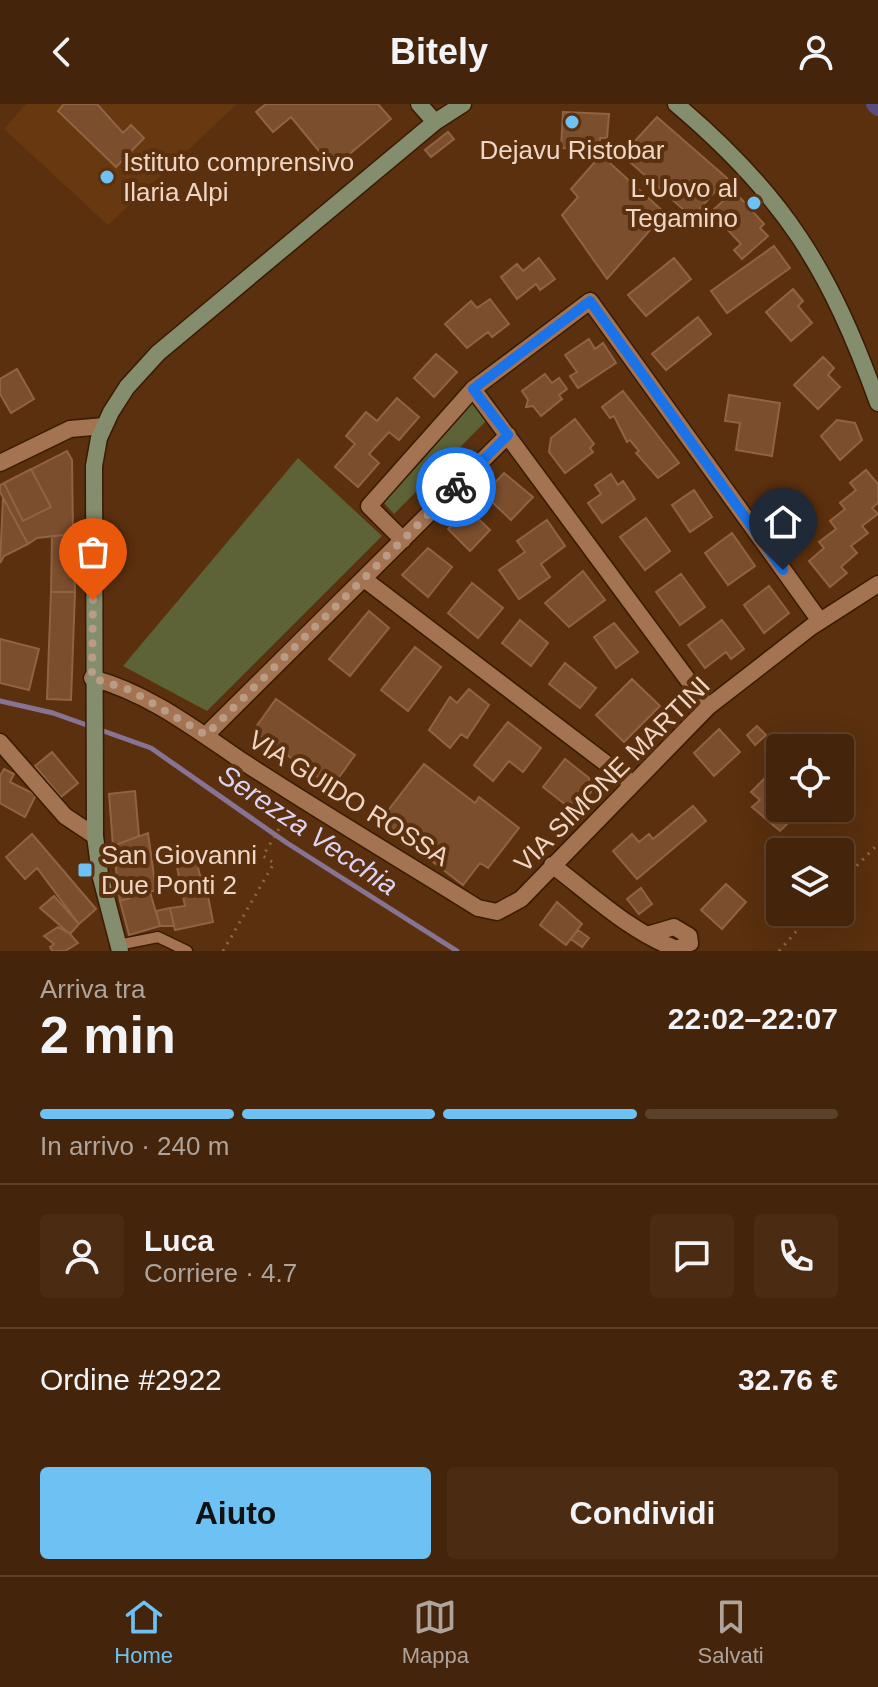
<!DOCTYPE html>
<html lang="it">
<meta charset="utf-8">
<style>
body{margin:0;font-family:Helvetica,sans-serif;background:#4b2c13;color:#f1f3f6;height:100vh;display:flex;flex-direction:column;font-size:30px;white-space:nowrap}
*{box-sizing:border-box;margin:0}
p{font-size:26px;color:#afa49c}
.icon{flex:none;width:44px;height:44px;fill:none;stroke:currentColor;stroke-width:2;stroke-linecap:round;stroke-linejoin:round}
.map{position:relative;height:847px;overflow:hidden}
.sheet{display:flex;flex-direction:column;background:#44240a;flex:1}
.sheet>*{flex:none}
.tools{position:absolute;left:766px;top:630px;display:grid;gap:16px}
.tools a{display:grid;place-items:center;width:88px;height:88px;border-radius:8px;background:#44240a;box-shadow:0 8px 32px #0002,0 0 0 2px #5c412b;font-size:40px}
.pin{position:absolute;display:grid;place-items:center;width:68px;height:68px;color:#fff;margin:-82px -34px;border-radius:50% 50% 50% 0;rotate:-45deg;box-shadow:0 0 8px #0007}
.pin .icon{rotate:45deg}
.courier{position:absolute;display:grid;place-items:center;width:80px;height:80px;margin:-40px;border:6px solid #1a73e8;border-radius:50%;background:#fff;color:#222;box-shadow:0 2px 10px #0007}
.head em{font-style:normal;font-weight:600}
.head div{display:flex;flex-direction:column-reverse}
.head{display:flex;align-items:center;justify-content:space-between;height:136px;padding:0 40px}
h1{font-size:52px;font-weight:600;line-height:60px}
.bar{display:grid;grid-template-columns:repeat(4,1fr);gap:12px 8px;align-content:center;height:96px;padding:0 40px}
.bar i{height:10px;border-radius:6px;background:#5c412b}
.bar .selected{background:#6dc2f3}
.bar p{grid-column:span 4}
.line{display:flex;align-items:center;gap:20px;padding:0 40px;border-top:2px solid #5c412b}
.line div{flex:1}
.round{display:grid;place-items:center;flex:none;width:84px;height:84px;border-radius:8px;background:#4b2c13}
.primary-button{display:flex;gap:16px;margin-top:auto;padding:16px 40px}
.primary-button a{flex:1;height:92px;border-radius:8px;background:#6dc2f3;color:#111;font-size:32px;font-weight:600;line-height:92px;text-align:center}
.primary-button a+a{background:#4b2c13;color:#f1f3f6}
header{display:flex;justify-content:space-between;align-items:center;height:104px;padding:0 40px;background:#44240a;font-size:36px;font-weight:600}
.tabs{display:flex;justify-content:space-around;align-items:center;height:112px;border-top:2px solid #5c412b;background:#44240a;font-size:22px;color:#afa49c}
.tabs a{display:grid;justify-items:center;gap:4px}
.tabs .selected{color:#6dc2f3}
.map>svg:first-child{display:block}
.built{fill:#683810}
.green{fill:#5d6337}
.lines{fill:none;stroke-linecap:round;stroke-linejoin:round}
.stream{stroke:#877495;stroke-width:5}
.canal{stroke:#5a4b81;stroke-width:18}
.building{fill:#7b4e2e;stroke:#916342;stroke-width:2}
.lane-casing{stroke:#391a02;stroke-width:13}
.street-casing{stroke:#391a02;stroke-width:19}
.secondary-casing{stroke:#391a02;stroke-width:19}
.path{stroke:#8d684c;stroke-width:3;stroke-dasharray:2 6;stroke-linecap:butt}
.lane{stroke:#a37352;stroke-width:10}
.street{stroke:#a37352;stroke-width:16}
.secondary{stroke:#848e6e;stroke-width:16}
.done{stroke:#bb9b84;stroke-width:8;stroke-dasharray:0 14.4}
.route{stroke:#1a73e8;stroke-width:10}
.poi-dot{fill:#6dc2f3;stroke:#5a300e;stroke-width:3}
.labels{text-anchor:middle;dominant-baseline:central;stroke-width:8;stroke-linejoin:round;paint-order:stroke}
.poi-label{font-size:26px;fill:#efd5c3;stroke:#5a300e;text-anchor:start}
.street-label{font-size:26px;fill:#efd5c3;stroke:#5a300e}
.water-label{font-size:28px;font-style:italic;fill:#dbd4f6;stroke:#5a300e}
</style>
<header><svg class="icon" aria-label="back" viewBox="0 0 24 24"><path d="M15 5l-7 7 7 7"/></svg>Bitely<svg class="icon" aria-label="person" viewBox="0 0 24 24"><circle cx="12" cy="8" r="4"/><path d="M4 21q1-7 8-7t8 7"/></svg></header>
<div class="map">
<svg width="878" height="847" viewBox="0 0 878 847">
<rect width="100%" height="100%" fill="#5a300e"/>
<path class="built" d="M26,0H237L108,121L4,25Z"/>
<path class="green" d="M471,298L487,316L394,410L383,398Z
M298,354L382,432L207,607L123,562Z"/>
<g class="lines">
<path class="stream" d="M0,597L53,609L151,644L287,739L457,847"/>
<path class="canal" d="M875,0L878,3"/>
</g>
<path class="building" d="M64,0H97L123,29L131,21L144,34L116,63L58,7Z
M266,0H378L391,15L333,64L291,13L273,28L256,8Z
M563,8L609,10L607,34H600V46L561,44Z
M657,13L727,74L698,107H685L622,51Z
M448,28L454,35L431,53L425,46Z
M601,51L665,109L607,175L562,111L578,93L571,85Z
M734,87L764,120L760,124L768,132L742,155L734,146L741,140L711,108Z
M774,142L790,164L727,209L711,187Z
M539,154L555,175L540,186L536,180L517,195L501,173L517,160L523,167Z
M674,154L691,175L646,212L628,191Z
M793,185L803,197L798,202L812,219L791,237L766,208Z
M490,195L509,220L492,233L488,228L467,244L445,220L471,197L477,204Z
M698,213L711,230L666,266L652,250Z
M589,235L595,245L603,239L616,259L578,284L570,272L577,268L565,251Z
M436,250L457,268L434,293L414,274Z
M823,253L834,264L828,271L840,283L818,305L794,281Z
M17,265L34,295L11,309L0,290V275Z
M545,270L552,279L559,274L567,285L559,291L562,295L541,312L533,302L526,303L528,296L522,287Z
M623,287L679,359L658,374L636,349L639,347L630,336L627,338L614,312L610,314L602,303Z
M729,291L780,299L772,352L736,346L740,319L725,317Z
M397,294L419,313L399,336L389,328L369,350L379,359L358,383L335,363L355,340L346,332L366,308L377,317Z
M575,315L594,340L590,344L593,348L565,369L549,348L551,334Z
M837,316L855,319L862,336L840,356L821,332Z
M67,347L72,356L73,430L37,434L28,440L0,388V381Z
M31,365L51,403L23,417L4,379Z
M866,366L878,380V399L872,404L878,410L862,422L868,429L851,442L857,449L841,463L847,469L830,483L809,457L824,444L819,438L836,425L830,417L845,405L840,399L856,386L850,379Z
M504,369L533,393L511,416L490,396L494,392L488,386Z
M611,370L618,381L623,377L635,395L602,419L588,399L601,390L595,381Z
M694,386L712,413L690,428L672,401Z
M3,394L28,440L4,452L0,459Z
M468,405L490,426L470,447L448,425Z
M646,414L670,447L645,466L620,433Z
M547,416L565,442L541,460L550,473L519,495L499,466L525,448L517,437Z
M732,429L755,462L728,481L705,449Z
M73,430L75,488H51L52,432Z
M428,444L452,463L428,493L402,471Z
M583,467L605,496L569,523L545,499Z
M681,470L705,503L680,521L656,488Z
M472,479L503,504L478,534L448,509Z
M769,482L789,509L764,529L744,501Z
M51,488H75L71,596L47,595Z
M369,507L389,524L350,572L329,555Z
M520,516L548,539L531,562L502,539Z
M722,516L744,545L731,555L726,548L705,564L688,541Z
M614,519L638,548L616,564L594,533Z
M0,535L39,545L29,586L0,579Z
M415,543L441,563L408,607L381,586Z
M565,559L596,584L580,604L549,580Z
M632,575L660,602L624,638L596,611Z
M469,585L489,601L467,634L461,630L450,644L429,626L450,593L457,599Z
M276,595L355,651L332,683L253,627Z
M508,618L541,644L523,668L509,657L493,677L474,661Z
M757,622L766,631L755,641L747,631Z
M719,625L740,648L714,672L694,649Z
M52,648L78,679L61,693L35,662Z
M565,655L589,674L591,688L575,708L543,683Z
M424,660L475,699L479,693L519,724L488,764L480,759L463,781L380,717Z
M4,665L14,670L10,678L36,691L25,713L0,699V672Z
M765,674L780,688V704H791L797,710L780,727L752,703L760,696L751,688Z
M135,687L139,732L113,742L109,690Z
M693,702L706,717L637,775L613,747L632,730L639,738L649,730L653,735Z
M148,729L156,786L120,797L113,742Z
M32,730L96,805L79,820L37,764L25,775L6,753Z
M197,759L200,772L204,771L213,818L175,826L170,804L185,802L177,763Z
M726,780L746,798L722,825L701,806Z
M641,784L652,800L639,810L627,795Z
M150,788L160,822L129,831L120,797Z
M54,792L79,820L70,830L40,804Z
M557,798L582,820L566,841L540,821Z
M170,804L174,822H160L156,807Z
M58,823L70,830L78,839L65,847H52L50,843L54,840L44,832Z
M578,826L589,834L582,843L571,835Z"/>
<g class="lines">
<defs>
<path id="lane" d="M118,841L158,833L187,847"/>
<path id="street" d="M473,285L708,603
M0,359L70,325L104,322
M403,436L369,402L473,285L590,197L820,517
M364,475L633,680
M92,574C151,590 196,626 245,659C322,709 401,756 478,804L497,808L521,795L708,603L811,523L878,480
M206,631L508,331
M0,638L65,712L95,732
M552,761C591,790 631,829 677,845L690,839L689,832L674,823L647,831"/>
<path id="secondary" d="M419,0L435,18
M676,0C785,92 830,166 878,299
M120,847L100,770L95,732L94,362L99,334L111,308L127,283L158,249L435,18L463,0"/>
</defs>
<use href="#lane" class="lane-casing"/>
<use href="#street" class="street-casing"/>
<use href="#secondary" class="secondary-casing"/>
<path class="path" d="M840,779L878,740
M223,847L274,759L263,752L290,706
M779,847L813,808"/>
<use href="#lane" class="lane"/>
<use href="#street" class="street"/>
<use href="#secondary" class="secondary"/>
</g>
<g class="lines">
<path class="done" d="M93,496L92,574L130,586L206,631L456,383"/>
<path class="route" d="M456,383L508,331L473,285L590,197L783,466"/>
</g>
<g class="poi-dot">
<circle cx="572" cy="18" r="8"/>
<circle cx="107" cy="73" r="8"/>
<circle cx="754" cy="99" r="8"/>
<rect x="77" y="758" width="16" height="16" rx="4"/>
</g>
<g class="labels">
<g class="poi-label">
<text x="572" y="46" text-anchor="middle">Dejavu Ristobar</text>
<text x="123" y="58">Istituto comprensivo<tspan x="123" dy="30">Ilaria Alpi</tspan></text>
<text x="738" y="84" text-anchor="end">L'Uovo al<tspan x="738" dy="30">Tegamino</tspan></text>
<text x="101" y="751">San Giovanni<tspan x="101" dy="30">Due Ponti 2</tspan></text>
</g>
<g class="street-label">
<text transform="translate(612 670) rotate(-45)">VIA SIMONE MARTINI</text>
<text transform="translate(349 694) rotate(32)">VIA GUIDO ROSSA</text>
</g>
<g class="water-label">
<text transform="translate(308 726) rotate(34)">Serezza Vecchia</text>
</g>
</g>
</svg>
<div class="tools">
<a><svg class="icon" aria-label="locate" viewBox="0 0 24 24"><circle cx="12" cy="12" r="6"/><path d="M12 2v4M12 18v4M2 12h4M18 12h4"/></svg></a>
<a><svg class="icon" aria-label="layers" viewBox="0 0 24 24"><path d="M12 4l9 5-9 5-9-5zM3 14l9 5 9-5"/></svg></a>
</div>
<div class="pin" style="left:93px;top:496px;background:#ea580c"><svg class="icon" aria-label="bag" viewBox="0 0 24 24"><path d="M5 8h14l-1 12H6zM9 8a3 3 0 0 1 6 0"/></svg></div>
<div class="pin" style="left:783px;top:466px;background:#1f2937"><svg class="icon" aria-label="home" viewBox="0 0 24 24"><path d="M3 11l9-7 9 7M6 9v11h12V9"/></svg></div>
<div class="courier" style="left:456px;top:383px"><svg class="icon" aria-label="bike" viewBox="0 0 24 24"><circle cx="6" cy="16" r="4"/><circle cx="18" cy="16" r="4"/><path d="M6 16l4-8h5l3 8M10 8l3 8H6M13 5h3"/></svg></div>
</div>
<section class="sheet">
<div class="head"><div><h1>2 min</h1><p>Arriva tra</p></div><em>22:02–22:07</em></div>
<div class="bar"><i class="selected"></i><i class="selected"></i><i class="selected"></i><i></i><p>In arrivo · 240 m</p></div>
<div class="line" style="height:144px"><a class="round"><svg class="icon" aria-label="person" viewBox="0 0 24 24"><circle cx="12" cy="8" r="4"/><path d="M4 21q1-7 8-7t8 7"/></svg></a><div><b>Luca</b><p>Corriere · 4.7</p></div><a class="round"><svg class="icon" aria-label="chat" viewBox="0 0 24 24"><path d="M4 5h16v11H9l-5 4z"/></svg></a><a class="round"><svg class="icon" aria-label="phone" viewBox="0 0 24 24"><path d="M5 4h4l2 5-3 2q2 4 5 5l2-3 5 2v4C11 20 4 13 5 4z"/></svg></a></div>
<div class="line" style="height:104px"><div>Ordine #2922</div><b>32.76 €</b></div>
<div class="primary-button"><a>Aiuto</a><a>Condividi</a></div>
</section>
<nav class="tabs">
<a class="selected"><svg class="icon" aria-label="home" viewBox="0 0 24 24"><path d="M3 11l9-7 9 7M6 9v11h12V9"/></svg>Home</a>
<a><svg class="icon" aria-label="map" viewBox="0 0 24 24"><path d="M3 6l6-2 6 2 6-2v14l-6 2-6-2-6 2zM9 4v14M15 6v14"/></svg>Mappa</a>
<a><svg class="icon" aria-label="saved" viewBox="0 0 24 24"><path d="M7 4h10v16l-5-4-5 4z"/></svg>Salvati</a>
</nav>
